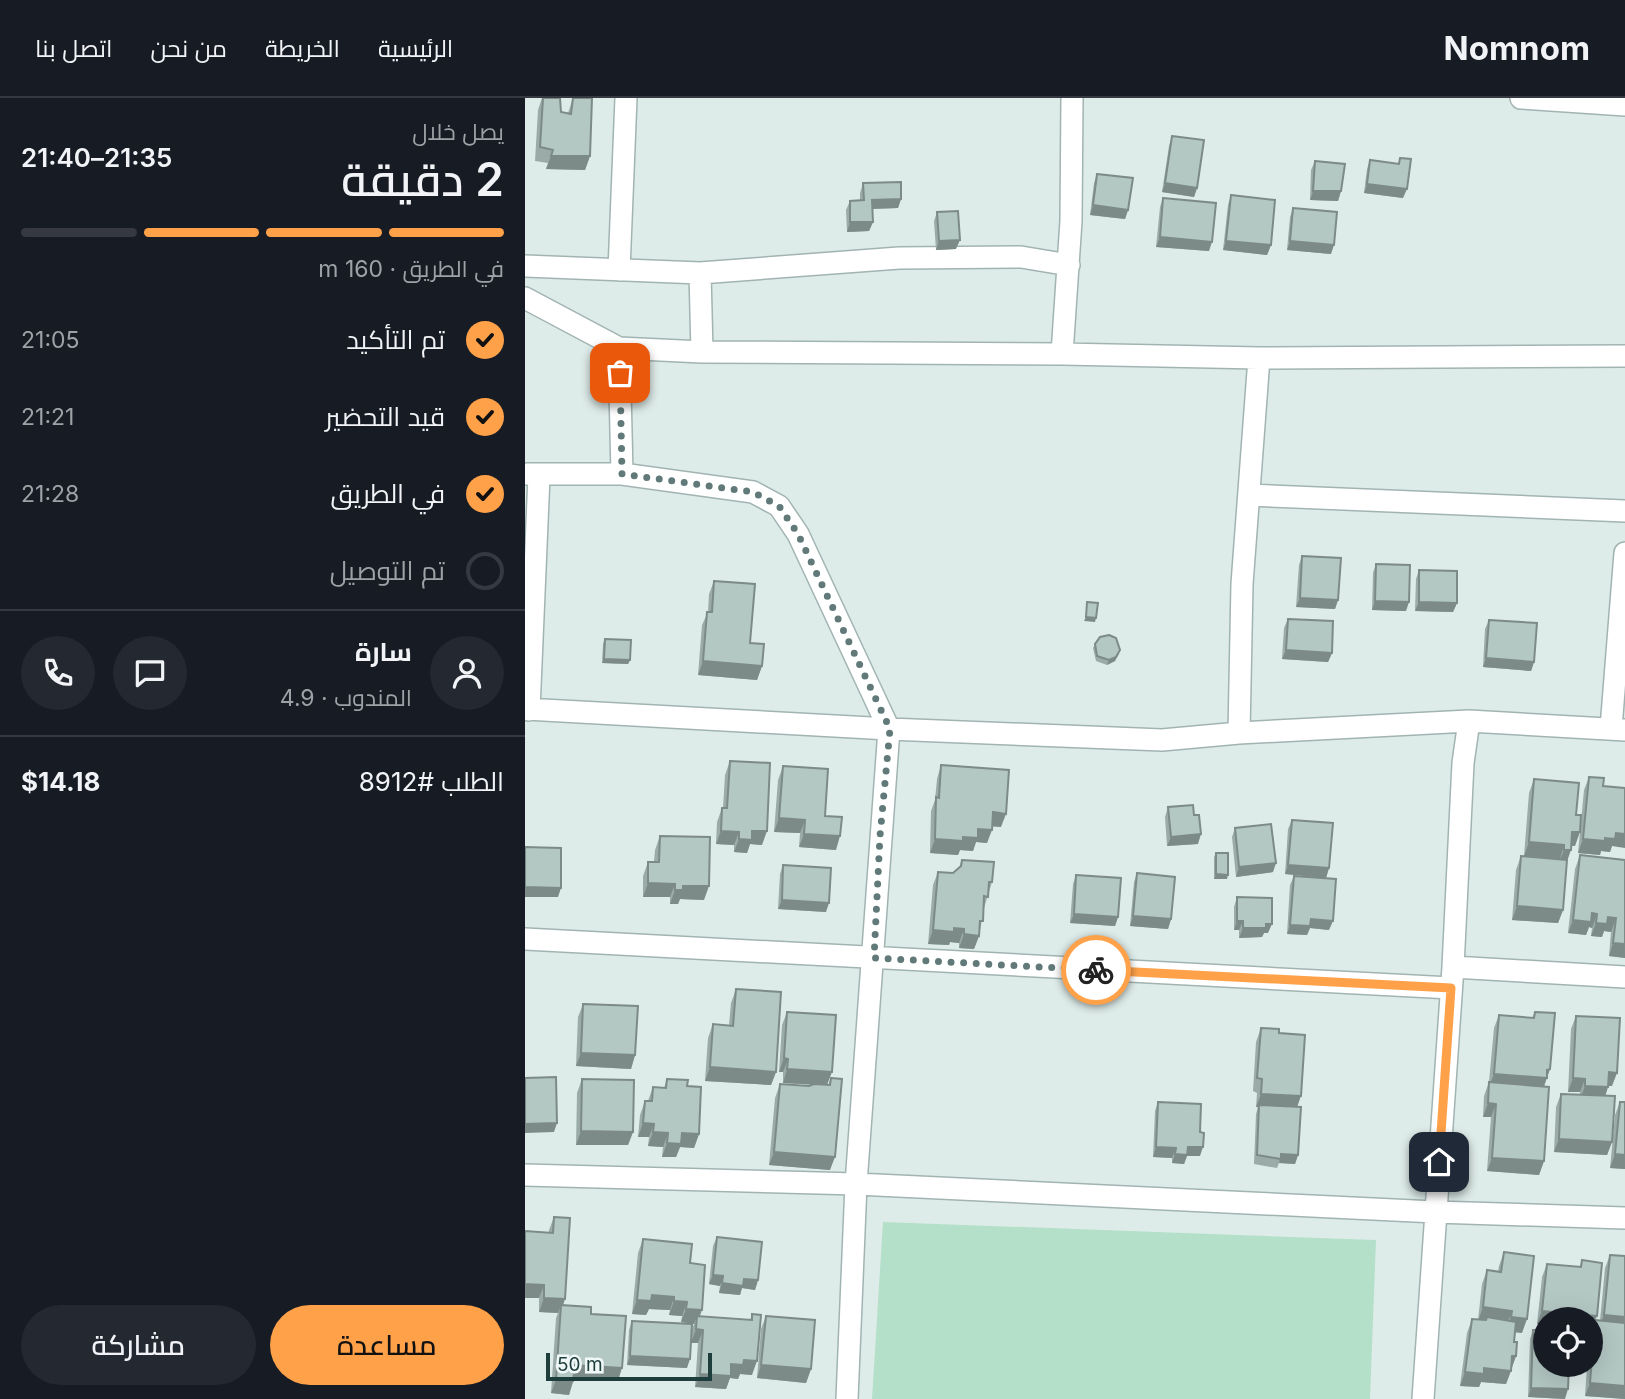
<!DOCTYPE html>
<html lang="ar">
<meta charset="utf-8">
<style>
body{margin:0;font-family:Inter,Cairo,sans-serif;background:#242831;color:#f1f3f6;direction:rtl;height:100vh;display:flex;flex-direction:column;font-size:26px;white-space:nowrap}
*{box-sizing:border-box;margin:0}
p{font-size:23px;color:#9ea1a6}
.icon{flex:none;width:38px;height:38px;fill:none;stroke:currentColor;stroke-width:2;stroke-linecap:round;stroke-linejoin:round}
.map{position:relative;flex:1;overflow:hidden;direction:ltr}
.drawer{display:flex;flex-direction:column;background:#171b24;width:525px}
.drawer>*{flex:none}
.fabs{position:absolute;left:1008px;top:1209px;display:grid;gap:14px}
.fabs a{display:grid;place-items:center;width:70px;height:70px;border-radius:50%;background:#171b24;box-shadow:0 7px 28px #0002;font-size:35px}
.scale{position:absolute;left:21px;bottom:18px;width:166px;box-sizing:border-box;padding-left:7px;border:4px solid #1e3d3d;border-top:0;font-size:19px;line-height:24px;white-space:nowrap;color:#1e3d3d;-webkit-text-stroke:5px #eff8f6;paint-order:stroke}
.pin{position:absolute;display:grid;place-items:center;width:60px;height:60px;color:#fff;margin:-30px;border-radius:14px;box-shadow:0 4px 10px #0006}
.courier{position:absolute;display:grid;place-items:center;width:70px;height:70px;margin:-35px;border:5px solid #ffa149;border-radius:50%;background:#fff;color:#222;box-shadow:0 2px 9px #0007}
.overview em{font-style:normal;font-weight:600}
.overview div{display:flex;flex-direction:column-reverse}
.overview{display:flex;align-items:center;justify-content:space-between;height:119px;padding:0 21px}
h1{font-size:46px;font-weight:600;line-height:52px}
.bar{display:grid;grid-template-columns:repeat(4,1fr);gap:10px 7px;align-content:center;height:84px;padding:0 21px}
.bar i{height:9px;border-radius:5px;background:#363941}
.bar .active{background:#ffa149}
.bar p{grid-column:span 4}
.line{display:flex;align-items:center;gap:18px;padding:0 21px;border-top:2px solid #363941}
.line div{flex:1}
.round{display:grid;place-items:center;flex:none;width:74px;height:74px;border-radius:37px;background:#242831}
ol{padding:0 21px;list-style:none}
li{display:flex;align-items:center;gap:21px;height:77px}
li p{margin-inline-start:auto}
li .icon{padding:7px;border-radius:50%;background:#ffa149;color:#111;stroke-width:4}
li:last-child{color:#9ea1a6}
li i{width:38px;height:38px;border:4px solid #363941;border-radius:50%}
.cta{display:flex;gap:14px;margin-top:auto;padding:14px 21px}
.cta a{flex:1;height:80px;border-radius:42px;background:#ffa149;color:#111;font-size:28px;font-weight:600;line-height:80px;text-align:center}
.cta a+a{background:#242831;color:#f1f3f6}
header{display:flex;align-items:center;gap:42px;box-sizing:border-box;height:98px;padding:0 35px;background:#171b24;border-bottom:2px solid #363941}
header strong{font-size:33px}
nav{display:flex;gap:38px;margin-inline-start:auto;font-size:24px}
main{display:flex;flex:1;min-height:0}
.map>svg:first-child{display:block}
.green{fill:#b4e0ca}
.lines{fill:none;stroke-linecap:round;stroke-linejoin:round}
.minor-casing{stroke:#a1b4b2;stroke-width:24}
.minor{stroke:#fff;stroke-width:21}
.wall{fill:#9aaba8}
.shaded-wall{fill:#7d8b88}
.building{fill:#b3c7c3;stroke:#7d8b88;stroke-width:2}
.done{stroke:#617a79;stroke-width:7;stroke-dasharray:0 12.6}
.route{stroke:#ffa149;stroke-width:9}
</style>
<header>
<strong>Nomnom</strong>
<nav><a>الرئيسية</a><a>الخريطة</a><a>من نحن</a><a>اتصل بنا</a></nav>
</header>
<main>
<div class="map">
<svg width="1100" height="1301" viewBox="0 0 1100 1301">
<rect width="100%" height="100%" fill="#deece9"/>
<path class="green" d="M358,1124L851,1142L845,1301H347Z"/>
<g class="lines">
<defs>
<path id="minor" d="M996,0L1100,7
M0,168L175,175L374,160L496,159L544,167
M94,172L101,0
M175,175L177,254
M0,200L94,250L177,254L537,256L734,260L1100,258
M94,250L97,376L228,394L254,408L273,436L364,631L331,1086L322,1301
M537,256L546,123L547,0
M2,376H97
M724,397L1100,413
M0,611L364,631L637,642L714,635L717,486L734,260
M4,612L14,378
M1086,630L1100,455
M714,635L944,623L1100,632
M0,841L926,890
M928,869L1100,879
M0,1077L331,1086L910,1114L1100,1120
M898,1301L928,869L938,665L944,623"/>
</defs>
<use href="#minor" class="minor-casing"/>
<use href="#minor" class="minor"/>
</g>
<path class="wall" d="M17,0L36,14L43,15L48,0L65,58L60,72L21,71L23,65L10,63L13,12Z
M647,38L672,90L669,99L637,94L644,48Z
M875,60L878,100L839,95L842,71L845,62L873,66Z
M790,63L816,93L813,103L785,102L786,72Z
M572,76L603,112L600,121L565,117L569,85Z
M338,85L376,101L373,110L347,111L348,124L344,133L322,134L321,112L325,103L335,102V95Z
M706,97L746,147L742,157L698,152L703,107Z
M638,100L684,153L631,149L635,109Z
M768,110L806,156L762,152L765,119Z
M412,114L431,151L411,152L409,123Z
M777,458L813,502L810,511L771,509L774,467Z
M851,466L881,513L847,512L848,475Z
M894,472L932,505L928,514L890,513L891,481Z
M189,483L237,568L232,582L173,577L177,527L183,514L184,496Z
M763,521L807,555L803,564L757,561L759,530Z
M964,522L1009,564L1006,573L958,569L960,531Z
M80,541L105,562L103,566L77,565L78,546Z
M570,546L594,556L590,563L582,567L571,563L568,550Z
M205,663L237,747L225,746L222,755L209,754V747L191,746L192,724L197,710H198L200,677Z
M416,667L476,729L467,728L462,745L451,744L448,753L435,752L433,757L405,755L406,713L410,702L412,681Z
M258,668L300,718L311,752L274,749L275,735L249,734L253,682Z
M1064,679L1078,688L1087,748L1085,754L1076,753L1075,757L1053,755L1059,692Z
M1009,681L1050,748H1046L1042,763L1038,812L1033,825L987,822L991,772L996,758L1034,761L999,758L1004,695Z
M643,709L673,746L642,748L640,719Z
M767,722L804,770L801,780L760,776L763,731Z
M710,730L748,774L711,779L707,739Z
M135,738L179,802L155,801L153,806H145V799H118V778L123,764H129L130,752Z
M691,755L702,781H689V759Z
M1055,757L1100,762V860L1084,858L1086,834L1079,833L1077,839L1066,838L1067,830L1064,829L1061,837L1043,835L1050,771Z
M437,762L467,784L459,810L454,838L449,851L434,850V845L425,844L424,847L403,846L408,787L413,774L428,775L434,770Z
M258,767L301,814L253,811L255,776Z
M612,775L646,821L643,831L605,828L609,784Z
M551,777L593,819L590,828L545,825L548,786Z
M769,778L804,832L785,830L782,837L762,836L765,787Z
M712,799L743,835H739L737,839L714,840V832H709V809Z
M211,891L251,974L246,987L180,983L183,940L188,926L204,927L206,905Z
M58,906L110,957L106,971L51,968L53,919Z
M262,914L302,987H303L306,980L305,1072L244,1067L250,1000L255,986L284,988L288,987L258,985V974H254L257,927Z
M1010,914L1025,971L1019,988V1063L1014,1077L962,1073L966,1019H958L959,998L964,984L969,930L974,917L1007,920Z
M1051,918L1087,988H1083L1080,998L1087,1044L1082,1057L1029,1054L1031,1009L1036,996L1055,997V994H1043L1046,931Z
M736,930L754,935L772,1009L773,1057L770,1066L754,1065L752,1070L729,1066L731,1016L733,1009H731L732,995L728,993L731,944Z
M57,981L108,1034L103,1047H51L52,995Z
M142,981L162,988L174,1036L169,1050L155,1049L151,1059H137L138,1049L123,1048L124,1039H113L115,1017L120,1003H123L128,989L139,990Z
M633,1004L675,1058H662L659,1066L647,1065V1060L628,1059L630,1013Z
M1095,1004H1100V1071L1085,1070L1090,1017Z
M29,1119L38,1207L66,1216L93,1283L49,1281L44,1297L26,1295L31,1220L33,1215L14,1214V1200L24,1132Z
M192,1139L233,1182L230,1192L217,1190L215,1197L194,1195L195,1188L184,1186L188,1148Z
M118,1141L165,1165L174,1218L225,1222L227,1216V1277L215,1276L213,1281L205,1280L201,1291L170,1289L173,1245H166L167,1231L169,1226L156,1224L157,1218L144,1217L145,1212L124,1211L121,1217L107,1216L113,1155Z
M979,1154L997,1235L990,1234L989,1244L991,1258L981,1286L956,1284L954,1289L935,1288L942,1235L947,1221L953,1222L957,1186L962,1172L973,1174L974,1168Z
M1085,1157L1099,1167L1100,1301L1060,1298L1062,1267H1066V1222L1012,1226L1017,1179L1022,1166L1055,1169L1057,1162L1070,1222L1075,1223L1080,1170Z
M241,1218L286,1271L281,1285L232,1280L236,1231Z
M107,1223L162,1270L102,1267L104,1232Z
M1008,1232L1040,1301L1003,1299L1005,1241Z"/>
<path class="shaded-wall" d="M26,58H65L60,72L21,71Z
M640,85L672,90L669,99L637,94Z
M842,86L882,91L878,100L839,95Z
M788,93H816L813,103L785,102Z
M376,101L373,110L344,111L347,102Z
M568,107L603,112L600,121L565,117Z
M325,124H348L344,133L322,134Z
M635,139L687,144L684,153L631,149Z
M435,142L431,151L411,152L414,143Z
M701,143L746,147L742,157L698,152Z
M765,143L809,147L806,156L762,152Z
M775,500L813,502L810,511L771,509Z
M850,503L884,504L881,513L847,512Z
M894,504L932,505L928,514L890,513Z
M561,519L571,520L570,524L559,523Z
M595,552L590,563L582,567L584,562Z
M761,552L807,555L803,564L757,561Z
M961,560L1009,564L1006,573L958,569Z
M79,561L105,562L103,566L77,565Z
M178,563L237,568L232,582L173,577Z
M468,714L481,716L476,729L464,728Z
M254,720L280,722L275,735L249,734Z
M453,731L467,732L462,745L451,744L448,753L435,752L433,757L405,755L410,741L438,739Z
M196,733L214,734L209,747L191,746Z
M227,733H242L237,747L225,746L222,755L209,754L214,741Z
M1047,734H1055L1050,748L1042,747Z
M1091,735L1100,736V750L1087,748L1085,754L1076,753L1075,757L1053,755L1058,741L1080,740Z
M279,736L315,738L311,752L274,749Z
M676,736L673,746L642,748L646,739Z
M1004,744L1039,747L1035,761L999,758Z
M1039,752H1046L1041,766L1034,765Z
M751,765L748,774L711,779L714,769Z
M763,767L804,770L801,780L760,776Z
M691,776L703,777L702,781H689Z
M123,785L150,786L145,799H118Z
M158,788H184L179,802L155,801L153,806H145L150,792Z
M0,789L36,790L33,799H0Z
M257,802L304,805L301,814L253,811Z
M992,808L1038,812L1033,825L987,822Z
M1067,815L1072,816L1067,830L1064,829L1061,837L1043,835L1048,822Z
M549,816L593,819L590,828L545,825Z
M608,818L646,821L643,831L605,828Z
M1083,819L1091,820L1086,834L1079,833L1077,839L1066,838L1071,825Z
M786,821L808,823L804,832L785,830L782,837L762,836L765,827Z
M712,823H718L714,832H709Z
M741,826H747L743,835H739L737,839L714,840L718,830Z
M429,830L439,831L434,845L425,844L424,847L403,846L408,832Z
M439,836L454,838L449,851L434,850Z
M1088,845L1100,846V860L1084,858Z
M56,955L110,957L106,971L51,968Z
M259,960L263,961L258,974H254Z
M185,969L251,974L246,987L180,983Z
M262,971L307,974L302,987L258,985Z
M1025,971L1017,994L964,989L969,976L1022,972Z
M1084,974L1092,975L1087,988H1079Z
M1048,980L1060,981L1055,994H1043Z
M1060,988L1083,989L1079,1002L1055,1001Z
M736,996L776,998L771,1012L731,1009Z
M963,1005L971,1006L966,1019H958Z
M32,1025L29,1034L0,1035V1026Z
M118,1025L129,1026L124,1039H113Z
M56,1033L108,1034L103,1047H51Z
M128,1034L143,1035L138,1049L123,1048Z
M157,1035L174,1036L169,1050L155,1049L151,1059H137L142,1045Z
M1034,1041L1087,1044L1082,1057L1029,1054Z
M631,1049L651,1050L647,1060L628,1059Z
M663,1049H678L675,1058H662L659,1066L647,1065L650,1056Z
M249,1054L310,1059L305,1072L244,1067Z
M756,1056L773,1057L770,1066L754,1065Z
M1090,1056L1100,1057V1071L1085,1070Z
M967,1060L1019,1063L1014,1077L962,1073Z
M188,1177L198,1178L195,1188L184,1186Z
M219,1181L233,1182L230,1192L217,1190L215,1197L194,1195L197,1185Z
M0,1186L19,1187L14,1200H0Z
M127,1197L149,1199L145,1212L124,1211L121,1217L107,1216L112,1202Z
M19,1200L40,1201L36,1214V1207L33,1215L14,1214Z
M149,1203L162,1204L157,1218L144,1217Z
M958,1209L987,1213L982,1226L962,1219L960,1224L953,1223Z
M161,1211L177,1212L172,1226V1218L169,1226L156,1224Z
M1017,1213L1072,1218L1066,1232V1222H1020V1227L1012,1226Z
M1079,1217L1100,1219V1233L1074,1230Z
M986,1219L1002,1221L997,1235L981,1233Z
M171,1231L178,1232L173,1245H166Z
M105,1258L165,1261L162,1270L102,1267Z
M987,1258H991L986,1272Z
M219,1262L232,1263L227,1277L215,1276L213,1281L205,1280L201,1291L170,1289L175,1276Z
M50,1267L97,1270L93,1283L45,1280Z
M236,1267L286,1271L281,1285L232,1280Z
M959,1270L986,1273L981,1286L956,1284L954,1289L935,1288L940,1274Z
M31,1282L48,1283L44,1297L26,1295Z
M1065,1285L1100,1288V1301L1060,1298Z
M1006,1290L1043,1291L1040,1301L1003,1299Z"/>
<path class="building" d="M18,0H35L36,14L46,16L48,0H67L65,58H26L28,52L15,49Z
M647,38L679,42L672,90L640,85Z
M875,60L886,61L882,91L842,86L845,62L874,66Z
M790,63L820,66L816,93H788Z
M572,76L608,80L603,112L568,107Z
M376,84V101L347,102L348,124H325V103L339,102L338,85Z
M706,97L750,102L746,147L701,143Z
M638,100L691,105L687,144L635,139Z
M768,110L812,114L809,147L765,143Z
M433,113L435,142L414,143L412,114Z
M777,458L816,460L813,502L775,500Z
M851,466L885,467L884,504L850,503Z
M894,472L932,473V505L894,504Z
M189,483L230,486L225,545L239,546L237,568L178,563L182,514H187Z
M562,504L573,505L571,520L561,519Z
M763,521L808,523L807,555L761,552Z
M964,522L1012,525L1009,564L961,560Z
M584,537L591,540L595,552L591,559L584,562L572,558L570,546L575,539Z
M80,541L106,542L105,562L79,561Z
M205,663L245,665L242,733H227V742L214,741V734L196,733L197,710H202Z
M416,667L484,672L481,716L468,714L467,732L453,731V740L438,739V743L410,741L411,699L414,700Z
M258,668L303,671L300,718L317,719L315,738L279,736L280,722L254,720Z
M1064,679L1079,680L1078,688L1100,690V736L1091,735L1090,741L1080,740V743L1058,741Z
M1009,681L1054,685L1051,717H1056L1055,734H1047L1046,752H1039V747L1004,744Z
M668,707L669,717H674L676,736L646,739L643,709Z
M767,722L808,725L804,770L763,767Z
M746,726L751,765L714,769L710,730Z
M135,738L185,739L184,788H158V792H150V786L123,785V764H134Z
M0,749L36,750V790L0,789Z
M691,755H703V777L691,776Z
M1055,757L1100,762V846L1088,845L1091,820L1083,819L1082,826L1071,825L1072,816L1067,815L1066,824L1048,822Z
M996,758L1042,762L1038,812L992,808Z
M437,762L469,764L467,784H464L463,799L459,798L458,823H455L454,838L439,836V831L429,830V834L408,832L413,774L428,775L436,768Z
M258,767L306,770L304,805L257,802Z
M612,775L650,779L646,821L608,818Z
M551,777L596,780L593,819L549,816Z
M769,778L811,781L808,823L786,821L785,828L765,827Z
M712,799L747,800V826H741V830H718V823H712Z
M211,891L256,894L251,974L185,969L188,926L208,928Z
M58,906L113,908L110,957L56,955Z
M262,914L311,917L307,974L262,971L263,961L259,960Z
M1010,914L1030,915L1025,971L1022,972V980L969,976L974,917L1009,920Z
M1051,918L1095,920L1092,975L1084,974L1083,989L1060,988V981L1048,980Z
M736,930L754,931V935L780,937L776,998L736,996L737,981L732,980Z
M31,979L32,1025L0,1026V980Z
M306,980L317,981L310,1059L249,1054L255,986L284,988L289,986L305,987Z
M57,981L109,982L108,1034L56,1033Z
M142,981L163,982L162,988L176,989L174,1036L157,1035L156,1046L142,1045L143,1035L128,1034L129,1026L118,1025L120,1003H127L128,989L141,990Z
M964,984L1024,989L1019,1063L967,1060L971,1006L963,1005Z
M1036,996L1090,998L1087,1044L1034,1041Z
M633,1004L676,1006L675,1034L679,1035L678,1049H663L662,1057L650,1056L651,1050L631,1049Z
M1095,1004H1100V1057L1090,1056Z
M734,1007L776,1009L773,1057L756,1056V1061L732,1057Z
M29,1119L45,1120L40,1201L19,1200V1187L0,1186V1133L28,1135Z
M192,1139L237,1144L233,1182L219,1181L218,1188L197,1185L198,1178L188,1177Z
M118,1141L167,1146L165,1165L180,1167L177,1212L161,1211L162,1204L149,1203V1199L127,1197L126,1203L112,1202Z
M979,1154L1009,1158L1002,1221L986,1219L987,1213L958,1209L962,1172L976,1174Z
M1085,1157L1100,1158V1219L1079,1217Z
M1057,1162L1077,1165L1072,1218L1017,1213L1022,1166L1056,1169Z
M36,1207L66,1209V1216L101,1218L97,1270L50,1267L48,1283L31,1282Z
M227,1216L236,1217L232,1263L219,1262L218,1267L206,1266V1278L175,1276L178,1232L171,1231L172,1218L227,1222Z
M241,1218L290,1222L286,1271L236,1267Z
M962,1219L991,1224L989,1244H992L991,1258H987L986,1273L959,1270V1276L940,1274L947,1221L961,1222Z
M1070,1222L1100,1225V1288L1065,1285Z
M107,1223L167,1226L165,1261L105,1258Z
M1008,1232H1020V1267H1044L1043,1291L1006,1290Z"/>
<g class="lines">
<path class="done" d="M95,275L97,376L228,394L254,408L273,436L365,631L355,738L349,860L571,872"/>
<path class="route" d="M571,872L926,890L914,1064"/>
</g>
</svg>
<div class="fabs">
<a><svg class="icon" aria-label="locate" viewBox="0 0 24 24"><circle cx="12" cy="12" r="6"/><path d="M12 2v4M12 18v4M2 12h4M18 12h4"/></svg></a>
</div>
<div class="scale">50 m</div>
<div class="pin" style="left:95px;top:275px;background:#ea580c"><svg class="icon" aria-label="bag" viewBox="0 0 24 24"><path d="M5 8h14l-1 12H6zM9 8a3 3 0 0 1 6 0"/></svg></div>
<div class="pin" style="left:914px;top:1064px;background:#1f2937"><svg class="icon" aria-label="home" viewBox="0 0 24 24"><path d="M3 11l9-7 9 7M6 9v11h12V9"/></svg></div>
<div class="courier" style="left:571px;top:872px"><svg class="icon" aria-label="bike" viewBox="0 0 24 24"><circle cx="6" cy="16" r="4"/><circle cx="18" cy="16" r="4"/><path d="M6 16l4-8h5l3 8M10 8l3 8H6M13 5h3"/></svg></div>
</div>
<section class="drawer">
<div class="overview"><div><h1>2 دقيقة</h1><p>يصل خلال</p></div><em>21:35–21:40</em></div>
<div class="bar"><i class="active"></i><i class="active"></i><i class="active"></i><i></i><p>في الطريق · 160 m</p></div>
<ol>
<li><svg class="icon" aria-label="check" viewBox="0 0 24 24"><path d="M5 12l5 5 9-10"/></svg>تم التأكيد<p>21:05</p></li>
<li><svg class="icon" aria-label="check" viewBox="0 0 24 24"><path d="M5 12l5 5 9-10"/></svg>قيد التحضير<p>21:21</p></li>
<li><svg class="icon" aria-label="check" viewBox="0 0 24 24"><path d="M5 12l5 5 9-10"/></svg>في الطريق<p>21:28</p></li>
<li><i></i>تم التوصيل</li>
</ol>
<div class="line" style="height:126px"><a class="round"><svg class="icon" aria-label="person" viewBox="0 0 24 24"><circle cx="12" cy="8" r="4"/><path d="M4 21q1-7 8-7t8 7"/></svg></a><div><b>سارة</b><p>المندوب · 4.9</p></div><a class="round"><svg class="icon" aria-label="chat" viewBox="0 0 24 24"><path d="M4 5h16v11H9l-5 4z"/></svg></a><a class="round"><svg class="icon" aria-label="phone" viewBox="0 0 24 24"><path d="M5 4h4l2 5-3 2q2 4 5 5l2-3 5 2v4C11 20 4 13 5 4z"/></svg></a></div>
<div class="line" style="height:91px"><div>الطلب #8912</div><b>$14.18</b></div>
<div class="cta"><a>مساعدة</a><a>مشاركة</a></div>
</section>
</main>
